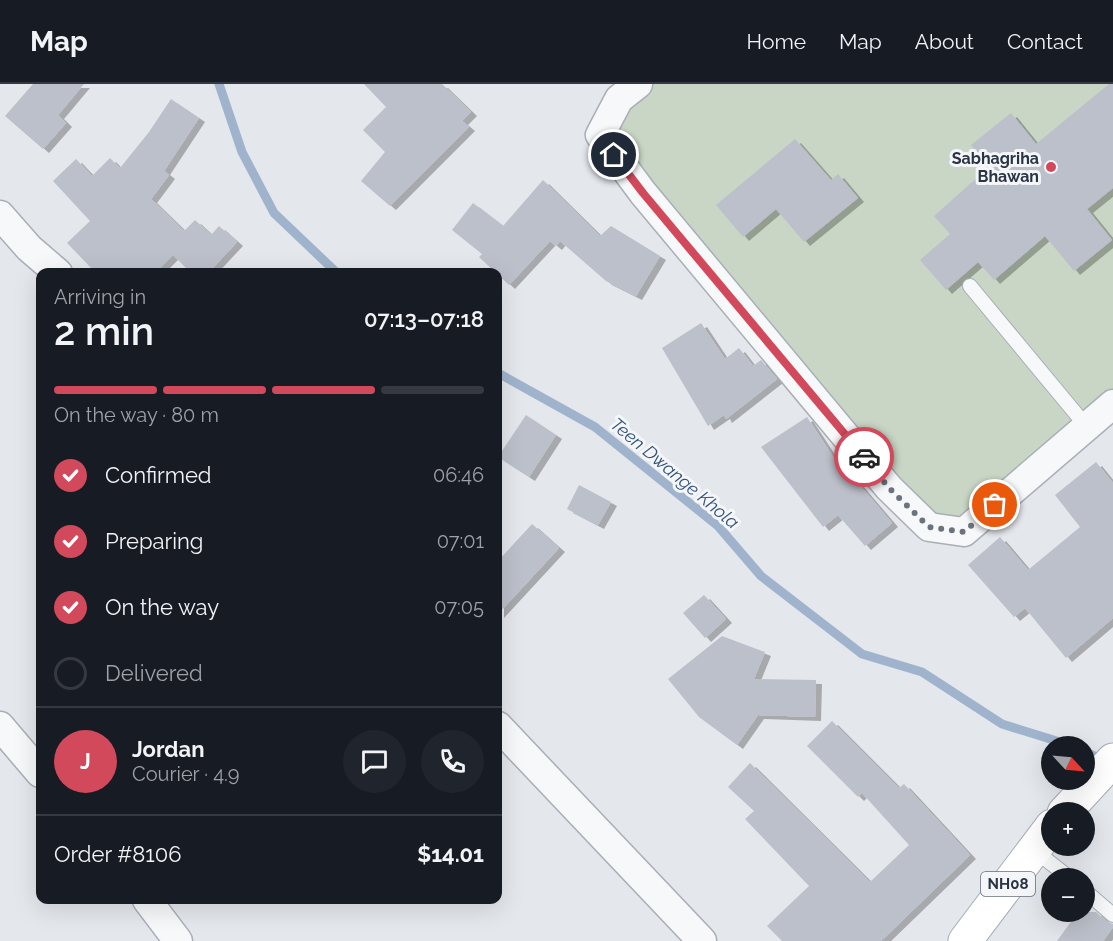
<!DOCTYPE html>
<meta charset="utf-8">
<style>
body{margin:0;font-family:Raleway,sans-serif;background:#20242c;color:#f1f3f6;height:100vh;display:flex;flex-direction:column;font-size:22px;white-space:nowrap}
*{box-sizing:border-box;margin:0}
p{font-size:20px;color:#9ea1a6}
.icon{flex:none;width:33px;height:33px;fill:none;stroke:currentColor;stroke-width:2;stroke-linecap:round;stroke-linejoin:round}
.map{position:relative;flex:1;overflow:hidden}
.details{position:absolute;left:36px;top:184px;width:466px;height:636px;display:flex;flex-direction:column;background:#171b24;border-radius:12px;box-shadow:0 6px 24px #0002}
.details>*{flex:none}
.needle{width:39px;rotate:116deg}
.tools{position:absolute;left:1041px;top:652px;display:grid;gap:12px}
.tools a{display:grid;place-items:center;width:54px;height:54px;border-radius:50%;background:#171b24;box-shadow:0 6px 24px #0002;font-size:30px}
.pin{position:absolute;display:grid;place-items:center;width:51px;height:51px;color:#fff;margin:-26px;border:3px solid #fff;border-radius:50%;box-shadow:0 2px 6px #0007}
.courier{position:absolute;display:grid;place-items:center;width:60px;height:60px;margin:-30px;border:4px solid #d1495b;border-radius:50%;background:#fff;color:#222;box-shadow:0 2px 8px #0007}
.headline em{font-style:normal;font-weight:600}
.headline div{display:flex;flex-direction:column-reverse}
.headline{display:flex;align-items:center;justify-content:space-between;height:102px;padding:0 18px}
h1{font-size:39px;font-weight:600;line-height:45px}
.bar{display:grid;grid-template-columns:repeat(4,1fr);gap:9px 6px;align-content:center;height:72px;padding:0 18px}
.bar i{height:8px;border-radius:4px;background:#363941}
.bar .on{background:#d1495b}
.bar p{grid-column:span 4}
.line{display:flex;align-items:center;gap:15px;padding:0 18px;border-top:2px solid #363941}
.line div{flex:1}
.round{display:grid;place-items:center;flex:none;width:63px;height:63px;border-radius:32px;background:#20242c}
ol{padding:0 18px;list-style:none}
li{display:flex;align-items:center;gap:18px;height:66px}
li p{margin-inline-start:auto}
li .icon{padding:6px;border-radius:50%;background:#d1495b;color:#fff;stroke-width:4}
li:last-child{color:#9ea1a6}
li i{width:33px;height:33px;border:3px solid #363941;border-radius:50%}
header{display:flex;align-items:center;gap:36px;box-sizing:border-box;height:84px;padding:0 30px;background:#171b24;border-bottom:2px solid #363941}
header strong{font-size:28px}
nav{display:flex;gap:33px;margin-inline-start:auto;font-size:21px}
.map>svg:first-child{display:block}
.green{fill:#c9d6c5}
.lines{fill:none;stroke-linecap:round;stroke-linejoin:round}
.stream{stroke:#9fb4cc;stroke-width:9}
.building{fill:#bbc0ca;filter:url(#shadow)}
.lane-casing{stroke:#a9aeb7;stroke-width:16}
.street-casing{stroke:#a9aeb7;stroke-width:31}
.primary-casing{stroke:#a3abb8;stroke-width:35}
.lane{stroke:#f7f8fa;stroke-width:14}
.street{stroke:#f7f8fa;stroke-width:28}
.primary{stroke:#fff;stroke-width:33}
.done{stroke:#6c737f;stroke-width:6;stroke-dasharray:0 10.8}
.route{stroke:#d1495b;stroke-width:8}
.poi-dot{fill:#d1495b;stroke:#f4f6f9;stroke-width:2}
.labels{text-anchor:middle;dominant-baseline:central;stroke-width:6;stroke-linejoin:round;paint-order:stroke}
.shield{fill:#f4f6f9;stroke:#676e7b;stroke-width:1.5}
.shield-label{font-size:15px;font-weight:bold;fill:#2b3445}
.poi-label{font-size:16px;font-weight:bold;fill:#2b3445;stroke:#f4f6f9;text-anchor:end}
.water-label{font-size:18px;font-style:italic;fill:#34527a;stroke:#f4f6f9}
</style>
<header>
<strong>Map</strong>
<nav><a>Home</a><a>Map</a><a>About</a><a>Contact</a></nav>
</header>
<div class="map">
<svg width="1113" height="857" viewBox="0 0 1113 857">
<defs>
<filter id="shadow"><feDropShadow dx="6" dy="4" stdDeviation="0" flood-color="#0004"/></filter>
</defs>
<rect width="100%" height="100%" fill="#e4e7ec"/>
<path class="green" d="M638,0H1113V320L964,448L929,443L600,51Z"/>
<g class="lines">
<path class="stream" d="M219,0L242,68L274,129L337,189
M498,289L595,343L718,442L761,492L862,570L922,588L1002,640L1076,663
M1084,667L1105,677"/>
</g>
<path class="building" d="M33,0H84L58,31L66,39L43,65L5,32Z
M364,0H442L471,28L462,37L469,43L390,122L361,97L385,68L363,46L386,23Z
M1109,0H1113V104L1087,125L1112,156L1074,187L1045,152L994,196L978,178L946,206L920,176L950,150L934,132L989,83L971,61L1011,29L1036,60Z
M171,15L199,34L164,87L169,91L151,115L184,147L195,136L211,151L219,142L237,158L208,189H191L173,171L155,189H96L67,159L90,137L53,97L76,75L92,92L110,74L120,84L149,48Z
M795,55L831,96L838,90L858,114L804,158L776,125L743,153L716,121Z
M543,96L600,152L611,142L660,172L636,212L606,197L560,157L556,162L550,157L509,201L479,173L482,170L452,146L473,119L503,142Z
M701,239L725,275L739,264L753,282L761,276L777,295L726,335L724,331L708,342L662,264Z
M526,331L556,351L529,393L498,373Z
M807,333L843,388L846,385L892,439L865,462L838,431L823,443L761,363Z
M1096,378L1113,399V534L1066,574L1025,524L1014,533L968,481L1000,453L1028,486L1080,443L1055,411Z
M579,401L611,418L598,441L567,425Z
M532,440L559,464L498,530V477Z
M704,511L726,535L705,554L683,529Z
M722,552L765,568L754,595L816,596L815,633L758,631L737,661L699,633L668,595Z
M832,637L899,704L904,700L970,771L881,857H782L767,842L809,802L745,735L754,727L728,703L750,679L870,798L909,761L862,709L858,713L807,662Z
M1078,828H1096L1107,838L1113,840V843L1103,857H1057Z"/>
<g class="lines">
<defs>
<path id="lane" d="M970,202L1087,343
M1034,766L1071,795
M1084,806L1113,831"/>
<path id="street" d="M638,0L619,15L600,51L643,109L889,404L929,443L964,448L1113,320
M0,131L29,164L58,189
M0,642L40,689
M498,642L702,857
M147,816L178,857"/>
<path id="primary" d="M1064,729L1113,676
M965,857L1052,742"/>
</defs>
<use href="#lane" class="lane-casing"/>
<use href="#street" class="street-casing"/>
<use href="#primary" class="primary-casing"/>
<use href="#lane" class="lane"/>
<use href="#street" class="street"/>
<use href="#primary" class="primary"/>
</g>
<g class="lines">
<path class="done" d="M864,373L889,404L929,443L964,448L995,421"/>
<path class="route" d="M614,71L643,109L864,373"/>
</g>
<circle class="poi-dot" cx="1051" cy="83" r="6"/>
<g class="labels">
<rect class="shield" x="981" y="788" width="54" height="24" rx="4.5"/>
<g class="shield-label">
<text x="1008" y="800">NH08</text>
</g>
<g class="poi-label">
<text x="1039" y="74">Sabhagriha<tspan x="1039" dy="18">Bhawan</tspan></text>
</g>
<g class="water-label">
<text transform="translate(675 389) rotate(40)">Teen Dwange Khola</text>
</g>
</g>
</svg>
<div class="tools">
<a><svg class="needle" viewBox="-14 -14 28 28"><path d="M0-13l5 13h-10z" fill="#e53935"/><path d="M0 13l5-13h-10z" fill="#9ea1a6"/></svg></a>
<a>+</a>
<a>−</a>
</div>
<div class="pin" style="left:995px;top:421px;background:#ea580c"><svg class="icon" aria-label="bag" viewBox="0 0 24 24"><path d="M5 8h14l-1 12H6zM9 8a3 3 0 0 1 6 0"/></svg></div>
<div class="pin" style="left:614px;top:71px;background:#1f2937"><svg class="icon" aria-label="home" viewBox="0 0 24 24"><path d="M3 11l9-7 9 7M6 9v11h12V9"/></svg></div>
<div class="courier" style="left:864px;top:373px"><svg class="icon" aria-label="car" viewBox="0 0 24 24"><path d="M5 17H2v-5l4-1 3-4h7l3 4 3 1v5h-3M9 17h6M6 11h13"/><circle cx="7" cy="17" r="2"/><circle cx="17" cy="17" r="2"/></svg></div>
<section class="details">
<div class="headline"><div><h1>2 min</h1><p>Arriving in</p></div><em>07:13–07:18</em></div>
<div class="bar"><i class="on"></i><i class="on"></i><i class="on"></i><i></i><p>On the way · 80 m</p></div>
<ol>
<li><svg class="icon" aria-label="check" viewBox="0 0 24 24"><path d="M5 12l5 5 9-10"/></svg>Confirmed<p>06:46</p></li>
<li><svg class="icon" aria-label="check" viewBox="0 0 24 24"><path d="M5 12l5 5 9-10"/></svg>Preparing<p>07:01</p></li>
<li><svg class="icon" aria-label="check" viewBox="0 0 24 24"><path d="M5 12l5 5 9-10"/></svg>On the way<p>07:05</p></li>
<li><i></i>Delivered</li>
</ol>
<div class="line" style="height:108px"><b class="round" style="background:#d1495b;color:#fff">J</b><div><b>Jordan</b><p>Courier · 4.9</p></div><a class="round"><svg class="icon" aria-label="chat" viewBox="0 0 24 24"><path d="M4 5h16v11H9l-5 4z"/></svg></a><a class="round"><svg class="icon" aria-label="phone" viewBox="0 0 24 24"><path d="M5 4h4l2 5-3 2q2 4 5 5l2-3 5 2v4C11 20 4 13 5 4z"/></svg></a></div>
<div class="line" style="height:78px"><div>Order #8106</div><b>$14.01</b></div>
</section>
</div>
